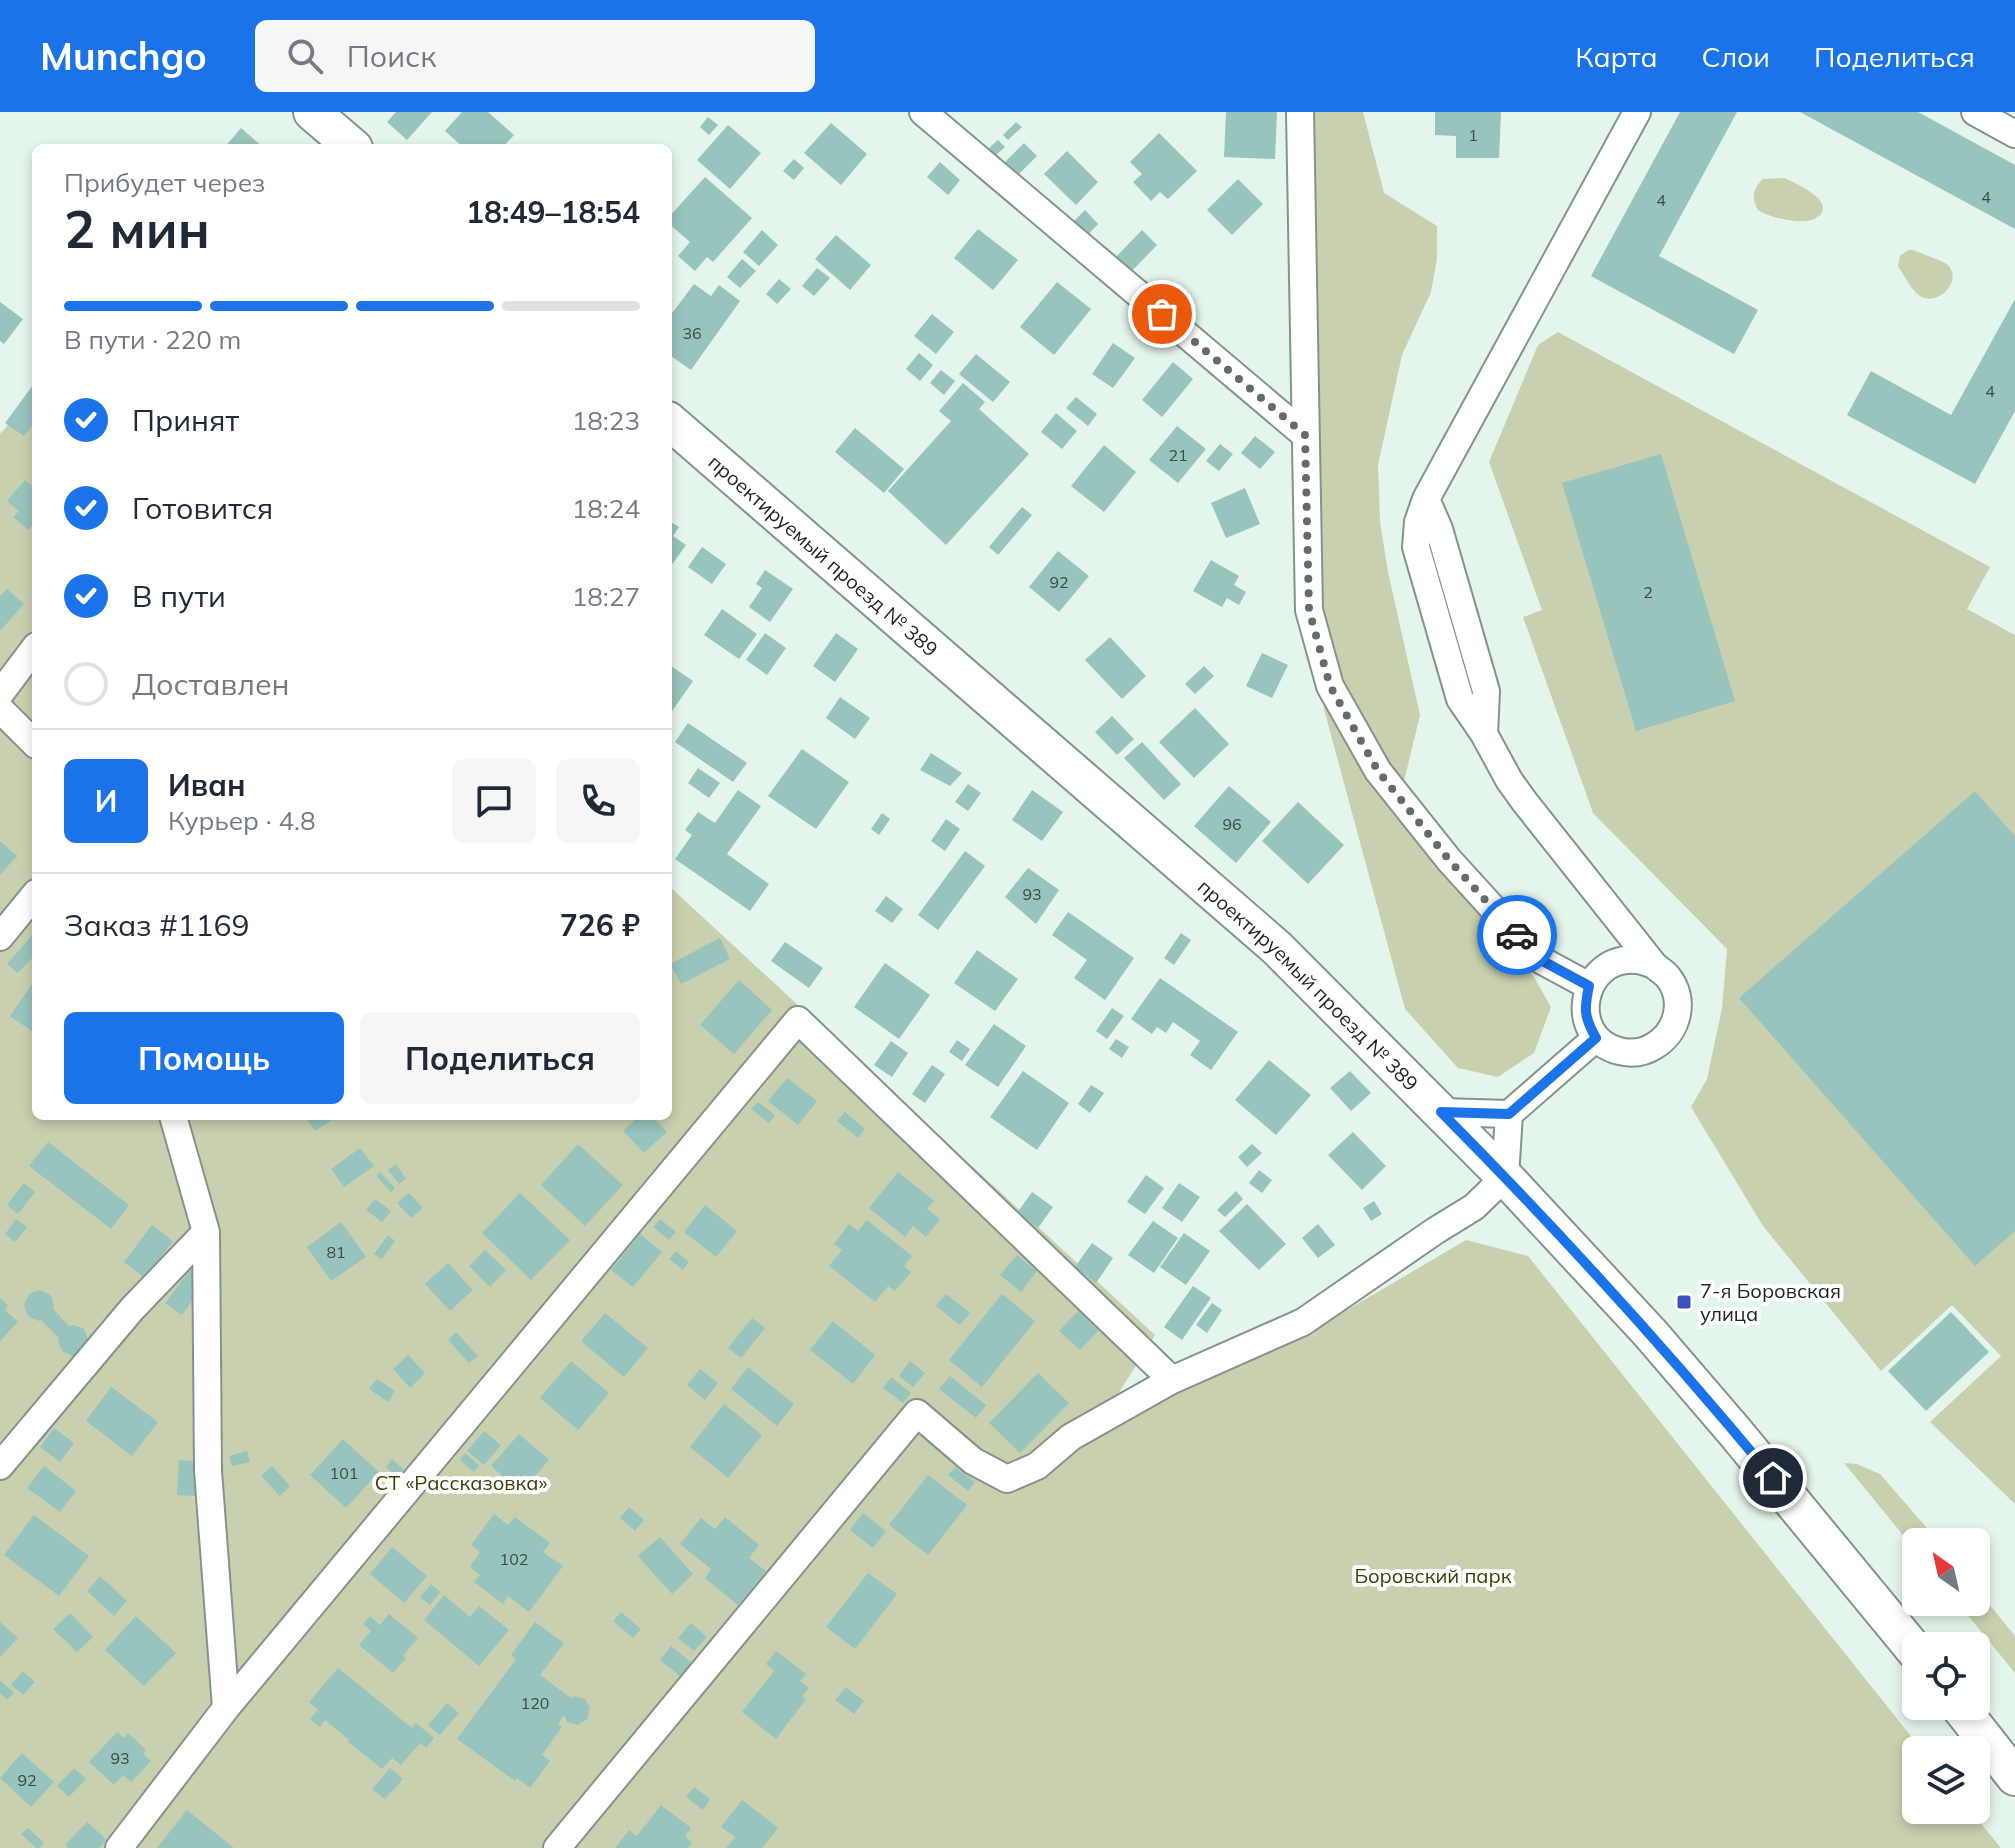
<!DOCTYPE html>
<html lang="ru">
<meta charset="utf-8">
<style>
body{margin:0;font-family:Mulish,sans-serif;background:#f6f6f7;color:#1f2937;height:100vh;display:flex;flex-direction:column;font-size:30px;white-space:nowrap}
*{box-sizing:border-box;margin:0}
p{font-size:26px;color:#747a83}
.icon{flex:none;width:44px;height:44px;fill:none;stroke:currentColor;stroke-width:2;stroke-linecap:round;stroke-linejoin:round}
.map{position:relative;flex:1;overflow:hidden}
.details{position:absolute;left:32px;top:32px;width:640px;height:976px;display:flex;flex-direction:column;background:#fff;border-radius:12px;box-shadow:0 4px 12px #0003}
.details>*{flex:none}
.needle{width:52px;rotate:326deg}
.controls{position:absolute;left:1902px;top:1416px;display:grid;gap:16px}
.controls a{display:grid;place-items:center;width:88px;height:88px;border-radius:12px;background:#fff;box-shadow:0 4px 12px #0003;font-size:40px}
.pin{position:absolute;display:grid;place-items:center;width:68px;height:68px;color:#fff;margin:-34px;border:4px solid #fff;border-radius:50%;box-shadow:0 2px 8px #0007}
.courier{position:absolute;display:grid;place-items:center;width:80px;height:80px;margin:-40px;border:6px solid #1a73e8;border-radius:50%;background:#fff;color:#222;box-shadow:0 2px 10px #0007}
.overview em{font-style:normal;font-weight:700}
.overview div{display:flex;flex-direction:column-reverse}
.overview{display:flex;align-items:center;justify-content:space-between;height:136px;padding:0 32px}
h1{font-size:52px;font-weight:700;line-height:60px}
.bar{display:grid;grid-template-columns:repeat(4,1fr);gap:12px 8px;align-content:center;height:96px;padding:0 32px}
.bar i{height:10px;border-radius:6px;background:#e0e1e3}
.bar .on{background:#1a73e8}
.bar p{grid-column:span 4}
.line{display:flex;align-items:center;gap:20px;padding:0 32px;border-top:2px solid #e0e1e3}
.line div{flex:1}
.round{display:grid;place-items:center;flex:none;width:84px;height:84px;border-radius:12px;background:#f6f6f7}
ol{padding:0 32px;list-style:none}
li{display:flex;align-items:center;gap:24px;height:88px}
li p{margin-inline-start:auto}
li .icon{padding:8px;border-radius:50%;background:#1a73e8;color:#fff;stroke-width:4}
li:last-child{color:#747a83}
li i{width:44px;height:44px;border:4px solid #e0e1e3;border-radius:50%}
.button{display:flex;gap:16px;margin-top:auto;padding:16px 32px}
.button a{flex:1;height:92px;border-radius:12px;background:#1a73e8;color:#fff;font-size:32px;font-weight:700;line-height:92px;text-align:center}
.button a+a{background:#f6f6f7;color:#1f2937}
header{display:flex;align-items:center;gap:48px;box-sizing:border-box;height:112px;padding:0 40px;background:#1a73e8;color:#fff}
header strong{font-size:38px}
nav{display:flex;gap:44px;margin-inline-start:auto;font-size:28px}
.search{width:560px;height:72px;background:#f6f6f7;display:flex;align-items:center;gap:20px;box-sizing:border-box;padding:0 28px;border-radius:12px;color:#747a83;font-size:30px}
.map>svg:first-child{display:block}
.green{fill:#c9d0af}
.building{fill:#97c4bc}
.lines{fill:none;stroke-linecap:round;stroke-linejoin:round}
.minor-casing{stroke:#84948b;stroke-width:30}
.secondary-casing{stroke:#84948b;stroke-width:40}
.minor{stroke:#fff;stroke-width:26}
.secondary{stroke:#fff;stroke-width:36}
.done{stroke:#636c66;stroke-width:8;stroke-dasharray:0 14.4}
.route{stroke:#1a73e8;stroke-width:10}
.poi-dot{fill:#3a51c3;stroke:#fbfefc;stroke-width:3}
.labels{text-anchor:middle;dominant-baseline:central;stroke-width:8;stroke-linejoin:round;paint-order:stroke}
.number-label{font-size:16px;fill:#3c4b46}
.street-label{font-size:20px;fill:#1d231f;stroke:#fbfefc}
.poi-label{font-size:20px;fill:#1d231f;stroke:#fbfefc;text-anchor:start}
.park-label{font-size:20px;fill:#394105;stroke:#fbfefc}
</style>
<header>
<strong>Munchgo</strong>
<div class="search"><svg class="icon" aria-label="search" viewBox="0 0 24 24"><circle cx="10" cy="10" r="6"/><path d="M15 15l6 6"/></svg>Поиск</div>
<nav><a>Карта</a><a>Слои</a><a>Поделиться</a></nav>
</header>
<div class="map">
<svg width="2015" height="1736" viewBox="0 0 2015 1736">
<rect width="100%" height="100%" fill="#e4f5eb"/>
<path class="green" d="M1302,0H1363L1384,81L1437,114V147L1431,180L1402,243L1378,353L1380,410L1388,460L1420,603L1400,686L1534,865L1551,895L1534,941L1498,965L1458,956L1405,897L1324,597Z
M1784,66C1794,70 1843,92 1814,107C1802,113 1769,106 1758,98C1751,86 1753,76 1763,67Z
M1908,138H1913C1921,142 1942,148 1948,153C1963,169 1938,195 1920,184C1911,178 1904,163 1898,154L1900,144Z
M1558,220L1990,455L1967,497L2015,523V1392L1930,1310L2001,1244L1952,1193L1881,1259L1763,1114L1691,995L1707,967L1722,896L1727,837L1593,701L1523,505L1542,498L1489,350L1538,233Z
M36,282V1004H668V773L1155,1223L1092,1324L1134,1295L1308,1221L1466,1128L1528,1144L1922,1638H1916V1698H1970L2001,1736H0V322Z
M1844,1351L1857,1352L1880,1362L1939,1430H1916V1439Z
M1976,1476L2015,1524V1561L1957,1490H1976Z"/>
<path class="building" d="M396,0H432L407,28L387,10Z
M462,0H488L514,23L502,36H464L445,19Z
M1226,0H1277L1275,47L1224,45Z
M1435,0H1501L1499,46H1456V24L1435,23Z
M1680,0H1737L1659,144L1758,198L1734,242L1591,164Z
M1800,0H1918L2015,53V117Z
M708,5L718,13L709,23L700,15Z
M1016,10L1022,15L1008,28L1003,23Z
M831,11L867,42L841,73L804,41Z
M728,13L761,41L730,77L697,48Z
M241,16L264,36H224Z
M1159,21L1197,59L1168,87L1160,80L1151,89L1133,70L1142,62L1130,50Z
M998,28L1005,35L994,45L987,38Z
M1024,31L1037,44L1011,70L998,57Z
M1067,39L1098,70L1076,93L1044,62Z
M794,47L804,56L794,68L783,59Z
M940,50L960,68L948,83L927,65Z
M705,65L752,106L713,150L707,145L695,159L678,144L690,130L668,111V106Z
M1238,67L1263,92L1232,123L1207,98Z
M1085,98L1098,112L1083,128L1069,114Z
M978,117L1018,148L993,178L954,146Z
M762,118L778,133L759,154L743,140Z
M1142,118L1157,133L1128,163L1113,148Z
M836,123L871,153L850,178L815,147Z
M742,147L756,159L740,176L727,165Z
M817,156L830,166L814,184L802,174Z
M779,167L791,177L777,192L766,182Z
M1057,170L1091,197L1054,243L1020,215Z
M694,172L711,184L719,173L740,189L691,258L668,242V197L673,200Z
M2015,187V299L1975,372L1847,303L1871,259L1951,303Z
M0,190L23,207L4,232L0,229Z
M932,202L954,220L936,242L914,224Z
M1113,231L1135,246L1113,276L1092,262Z
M919,241L933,253L920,269L906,257Z
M976,242L1010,270L993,290L959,262Z
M1173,250L1193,267L1162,305L1142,288Z
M941,258L955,269L944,283L930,271Z
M36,269V308L24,324L5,311Z
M963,271L985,290L979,297L1029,342L946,433L888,379L951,309L939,299Z
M1076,285L1097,302L1088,314L1066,296Z
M1056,301L1077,319L1062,337L1041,320Z
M1177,314L1206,337L1178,371L1149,348Z
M855,316L904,357L884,381L835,340Z
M1255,324L1275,340L1260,357L1241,341Z
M1220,332L1233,342L1219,359L1206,349Z
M1104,333L1136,360L1104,400L1071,374Z
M1661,342L1735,589L1636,619L1562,371Z
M25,368L36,377V409L28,418L13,405L19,399L7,389Z
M1245,376L1260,412L1226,426L1211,391Z
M1022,395L1032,403L998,443L989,435Z
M668,408L679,415L673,424L686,433L668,458Z
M702,435L726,452L712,472L688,455Z
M1058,439L1089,464L1059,500L1029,475Z
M1211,448L1239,464L1234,473L1246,480L1239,493L1227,486L1222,495L1193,479Z
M765,458L793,477L770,510L749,495L762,476L756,472Z
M7,477L24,492L0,519V484Z
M722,497L757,522L739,547L704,523Z
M765,521L786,536L767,563L746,548Z
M836,521L858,537L835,570L813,554Z
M1110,525L1146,564L1122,587L1085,548Z
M1262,541L1288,553L1272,586L1246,574Z
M668,552L693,569L668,605Z
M1204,554L1214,564L1195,582L1185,572Z
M840,585L870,606L855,627L826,606Z
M1195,596L1229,632L1194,666L1159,630Z
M1112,604L1134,627L1117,643L1095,620Z
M688,611L747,651L733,670L675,630Z
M1142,630L1181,672L1164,688L1124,646Z
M802,637L849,670L816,717L768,684Z
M931,641L962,661L950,674L920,658Z
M698,656L720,671L709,686L688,671Z
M968,672L981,681L968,699L955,690Z
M1229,674L1271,710L1236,751L1194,714Z
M738,678L761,694L727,742L769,772L750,799L675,747L692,723L685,718L698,700L715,711Z
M1032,678L1063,700L1042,729L1012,708Z
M1975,679L2015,724V1119L1975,1154L1739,886Z
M1298,690L1344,733L1308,772L1262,729Z
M882,701L890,707L879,723L871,717Z
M946,707L960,717L945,739L931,729Z
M0,729L17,744L0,763Z
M965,739L985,754L938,818L918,803Z
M1028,756L1059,778L1036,812L1005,785Z
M886,784L903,797L892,811L875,799Z
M1068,800L1134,846L1105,888L1074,866L1087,848L1052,823Z
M1181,821L1191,828L1174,853L1164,846Z
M33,822L36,824V849L32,846L18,861L7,852Z
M720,826L730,847L681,872L670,852Z
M785,830L823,856L809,876L771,849Z
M977,838L1018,867L995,899L954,871Z
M885,851L930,883L899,927L854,895Z
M36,866V922L10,904Z
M1160,866L1238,920L1211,958L1190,943L1200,929L1173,910L1166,921L1157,915L1152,922L1131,907Z
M739,868L772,898L734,942L700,913Z
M1112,896L1124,904L1107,927L1096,919Z
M994,912L1026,934L998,975L965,953Z
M1116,927L1129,935L1122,946L1109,937Z
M957,928L970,937L962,949L949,940Z
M891,929L908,941L892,965L874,953Z
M1269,948L1311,983L1276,1023L1235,988Z
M932,953L945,962L925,991L912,982Z
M1023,959L1069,991L1037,1038L990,1005Z
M1350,959L1371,981L1351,999L1330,976Z
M787,966L817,989L798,1013L768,989Z
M1091,973L1104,981L1090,1001L1078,992Z
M758,990L775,1003L769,1011L751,997Z
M845,1000L865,1017L858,1026L837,1009Z
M305,1004H337L315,1019Z
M639,1004H652L667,1020L644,1041L623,1019Z
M1353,1020L1386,1054L1362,1078L1328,1043Z
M48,1030L129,1093L111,1117L29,1054Z
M578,1032L623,1073L585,1114L541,1073Z
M1252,1032L1262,1041L1247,1055L1238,1045Z
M360,1036L374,1054L344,1075L331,1057Z
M396,1052L406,1067L399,1072L388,1058Z
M1259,1058L1272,1068L1262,1081L1249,1071Z
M380,1060L395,1076L391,1080L376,1064Z
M898,1060L934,1089L927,1097L940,1107L926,1125L913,1114L905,1125L869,1096Z
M1146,1063L1164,1076L1145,1102L1127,1090Z
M24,1071L35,1080L18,1102L7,1093Z
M1179,1071L1200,1085L1182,1110L1162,1096Z
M1236,1079L1243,1087L1225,1105L1217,1098Z
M1032,1080L1053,1095L1038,1116L1017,1101Z
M409,1081L423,1096L411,1106L397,1091Z
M520,1081L570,1128L531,1168L482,1121Z
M375,1087L391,1099L382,1110L366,1098Z
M1374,1089L1382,1102L1371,1109L1363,1096Z
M1247,1092L1286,1132L1259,1158L1219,1119Z
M705,1093L737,1119L716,1145L684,1120Z
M16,1107L27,1115L15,1130L5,1122Z
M660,1107L676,1120L669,1128L653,1115Z
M867,1108L912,1144L904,1154L911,1160L895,1179L888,1174L875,1190L829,1154L842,1138L834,1132L849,1112L858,1119Z
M1153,1109L1178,1126L1154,1161L1128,1143Z
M341,1110L366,1145L331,1169L307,1135Z
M1318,1112L1335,1133L1318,1146L1302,1126Z
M152,1113L173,1129L145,1166L124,1150Z
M1184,1121L1210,1139L1186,1173L1160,1155Z
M640,1122L662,1140L633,1175L611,1158Z
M388,1123L395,1129L382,1147L374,1142Z
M1092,1131L1113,1146L1096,1171L1075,1155Z
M485,1138L506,1158L490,1175L469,1154Z
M676,1139L689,1150L683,1158L669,1147Z
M1017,1143L1037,1159L1021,1180L1000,1163Z
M448,1151L473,1178L450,1199L425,1172Z
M190,1158L206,1170L182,1203L165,1191Z
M1193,1174L1211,1186L1182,1228L1164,1215Z
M40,1178L51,1183L54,1194L53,1197L69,1214L73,1213L84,1217L88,1228L84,1239L73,1244L62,1239L58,1228L59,1226L41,1208L39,1209L28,1204L24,1193L29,1182Z
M946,1182L970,1201L960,1213L936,1194Z
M1002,1182L1035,1209L982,1275L949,1248Z
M0,1186L8,1193L5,1198L18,1210L0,1229Z
M1212,1191L1222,1198L1207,1221L1196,1213Z
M1081,1196L1102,1215L1080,1238L1059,1219Z
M1951,1200L1989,1240L1926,1299L1888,1259Z
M605,1201L648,1236L624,1265L581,1229Z
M752,1206L765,1216L741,1246L728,1236Z
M833,1209L875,1243L853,1272L810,1238Z
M456,1220L478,1244L469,1251L448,1228Z
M408,1243L425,1261L410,1276L393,1257Z
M571,1249L609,1281L578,1318L540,1286Z
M910,1249L925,1261L913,1275L899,1264Z
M748,1255L794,1292L777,1314L731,1277Z
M700,1257L718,1271L705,1288L687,1273Z
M1038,1261L1069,1291L1020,1341L989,1311Z
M950,1264L986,1293L976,1306L939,1277Z
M891,1265L911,1281L903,1291L883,1276Z
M377,1267L395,1279L388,1290L369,1277Z
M111,1275L158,1310L132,1344L86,1309Z
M724,1292L762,1323L728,1366L690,1335Z
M54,1316L74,1331L60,1350L40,1335Z
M484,1319L501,1333L484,1353L467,1339Z
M519,1322L549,1348L521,1380L491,1354Z
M343,1327L379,1360L346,1396L310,1363Z
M247,1339L250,1350L232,1354L229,1344Z
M465,1341L479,1353L474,1360L460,1348Z
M392,1347L407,1360L401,1368L386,1355Z
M179,1348L199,1350L197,1384L177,1383Z
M44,1354L76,1379L60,1400L27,1376Z
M272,1354L290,1374L280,1384L261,1364Z
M955,1355L975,1370L968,1379L948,1363Z
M928,1363L967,1393L928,1443L889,1413Z
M629,1395L644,1408L635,1419L620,1406Z
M863,1401L886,1419L873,1436L850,1418Z
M494,1402L508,1413L515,1405L550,1431L543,1440L563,1454L529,1500L508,1484L503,1492L474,1470L480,1463L470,1455L480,1440L471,1433Z
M34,1403L89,1444L59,1484L4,1443Z
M725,1405L759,1433L749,1446L766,1459L738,1493L705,1466L711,1457L680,1432L701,1406L715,1417Z
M660,1425L693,1462L672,1482L638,1444Z
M392,1435L427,1464L404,1491L370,1462Z
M868,1461L897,1482L855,1537L826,1515Z
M100,1464L127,1489L114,1504L87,1479Z
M431,1472L440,1480L430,1493L420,1485Z
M444,1483L470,1505L479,1494L509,1518L479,1554L424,1508Z
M621,1500L641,1517L633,1526L613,1509Z
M70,1501L93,1525L77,1540L53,1517Z
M389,1502L418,1526L403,1544L406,1546L393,1561L359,1533L371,1519L363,1512L370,1504L380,1513Z
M136,1504L176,1541L144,1574L105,1538Z
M0,1510L18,1526L0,1545Z
M535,1510L564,1531L540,1563L571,1586L574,1584L585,1587L590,1596L587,1607L578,1613L567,1610L564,1603L558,1612L562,1615L542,1643L550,1649L530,1676L517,1666L515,1669L457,1627L516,1547L511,1543Z
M691,1511L707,1525L694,1539L678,1526Z
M671,1534L696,1554L685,1568L660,1548Z
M776,1539L806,1562L800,1569L809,1576L802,1584L806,1587L776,1627L742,1600L774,1559L766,1552Z
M338,1556L412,1616L416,1611L434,1626L426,1636L420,1631L401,1653L392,1646L382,1657L348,1630L349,1628L325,1608L320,1615L310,1607L318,1598L309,1590Z
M23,1559L35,1570L23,1583L11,1573Z
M0,1568L14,1581L7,1588L0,1581Z
M846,1575L864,1589L854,1602L835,1588Z
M447,1591L459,1601L440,1623L428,1613Z
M117,1620L124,1626L128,1621L146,1638L143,1642L151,1649L131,1670L123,1663L114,1673L89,1650Z
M22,1641L54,1670L31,1695L0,1666Z
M74,1656L86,1667L69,1685L57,1674Z
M390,1656L403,1667L385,1687L372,1677Z
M694,1675L710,1687L703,1698L686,1685Z
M742,1688L778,1716L762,1736H726L735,1725L721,1715Z
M661,1693L691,1716L685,1724L692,1730L688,1736H615L629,1718L637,1724Z
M187,1698L234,1736H157Z
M87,1710L107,1728L99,1736H69L65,1733Z
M28,1716L44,1731L39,1736H36L21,1722Z"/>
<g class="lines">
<defs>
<path id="minor" d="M923,0L1305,323
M1300,0L1309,498L1330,574L1378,659L1449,748L1539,847L1589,874
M1637,0L1426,387L1418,410L1416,435L1460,587L1484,622L1509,668L1524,689L1654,853C1658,857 1664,860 1668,865C1686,888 1678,920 1654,934C1643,941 1631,942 1619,939C1565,925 1581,843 1636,848C1641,848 1648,851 1654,853
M1975,0L2015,22
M1426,387L1439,417L1486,579L1484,622
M0,582L36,534
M0,597L36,633
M0,825L36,781
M1441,1000L1509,1002L1596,926
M173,1004L206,1120L208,1359L226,1596L798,908L1172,1268L1303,1210L1435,1119L1474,1095L1505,1065L1509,1002
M0,1354L132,1197L206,1120
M119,1736L226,1596
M557,1736L917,1301L973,1349L1007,1367L1037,1354L1071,1325L1172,1268"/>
<g id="secondary">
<path d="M312,0L354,36"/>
<path id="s1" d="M668,308L1277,836L1505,1065L1650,1221L1735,1320L1916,1540"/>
<path d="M1959,1594L2015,1665"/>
</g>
</defs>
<use href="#minor" class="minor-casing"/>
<use href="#secondary" class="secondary-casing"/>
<use href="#minor" class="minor"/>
<use href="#secondary" class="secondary"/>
</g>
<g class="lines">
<path class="done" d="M1162,202L1305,323L1309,498L1330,574L1378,659L1449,748L1517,823"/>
<path class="route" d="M1517,823L1539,847L1589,874C1584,897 1584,905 1596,926L1509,1002L1441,1000C1557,1117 1668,1239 1773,1366"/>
</g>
<rect class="poi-dot" x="1676" y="1182" width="16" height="16" rx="4"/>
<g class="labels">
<g class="number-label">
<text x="1473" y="23">1</text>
<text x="1986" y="85">4</text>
<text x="1661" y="88">4</text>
<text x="692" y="221">36</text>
<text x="1990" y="279">4</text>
<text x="1178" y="343">21</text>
<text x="1059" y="470">92</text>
<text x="1648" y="480">2</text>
<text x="1232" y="712">96</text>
<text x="1032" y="782">93</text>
<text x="336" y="1140">81</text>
<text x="344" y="1361">101</text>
<text x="514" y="1447">102</text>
<text x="535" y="1591">120</text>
<text x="120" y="1646">93</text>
<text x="27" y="1668">92</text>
</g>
<g class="street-label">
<text stroke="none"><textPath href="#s1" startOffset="206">проектируемый проезд № 389</textPath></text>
<text stroke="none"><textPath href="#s1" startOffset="854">проектируемый проезд № 389</textPath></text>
</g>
<g class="poi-label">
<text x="1700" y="1178">7-я Боровская<tspan x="1700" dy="23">улица</tspan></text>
</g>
<g class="park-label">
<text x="461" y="1370">СТ «Рассказовка»</text>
<text x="1433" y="1463">Боровский парк</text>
</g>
</g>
</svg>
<div class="controls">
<a><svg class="needle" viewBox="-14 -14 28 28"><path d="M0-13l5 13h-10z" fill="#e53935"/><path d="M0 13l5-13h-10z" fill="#747a83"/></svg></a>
<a><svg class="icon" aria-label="locate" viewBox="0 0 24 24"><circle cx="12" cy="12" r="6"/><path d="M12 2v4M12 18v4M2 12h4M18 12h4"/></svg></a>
<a><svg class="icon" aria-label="layers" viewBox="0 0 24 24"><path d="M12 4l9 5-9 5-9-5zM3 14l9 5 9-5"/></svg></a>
</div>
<div class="pin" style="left:1162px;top:202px;background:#ea580c"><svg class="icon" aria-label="bag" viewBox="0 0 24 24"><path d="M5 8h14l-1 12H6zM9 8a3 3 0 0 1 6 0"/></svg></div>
<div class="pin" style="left:1773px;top:1366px;background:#1f2937"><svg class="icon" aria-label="home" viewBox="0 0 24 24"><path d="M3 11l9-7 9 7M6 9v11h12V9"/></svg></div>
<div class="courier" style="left:1517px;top:823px"><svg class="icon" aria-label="car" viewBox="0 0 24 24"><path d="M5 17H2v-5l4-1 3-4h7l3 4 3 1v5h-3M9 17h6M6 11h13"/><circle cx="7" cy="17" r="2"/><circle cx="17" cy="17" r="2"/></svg></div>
<section class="details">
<div class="overview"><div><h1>2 мин</h1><p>Прибудет через</p></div><em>18:49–18:54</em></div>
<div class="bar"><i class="on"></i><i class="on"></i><i class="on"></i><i></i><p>В пути · 220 m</p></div>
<ol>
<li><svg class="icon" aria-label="check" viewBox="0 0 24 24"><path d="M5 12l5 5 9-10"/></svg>Принят<p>18:23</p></li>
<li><svg class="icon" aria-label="check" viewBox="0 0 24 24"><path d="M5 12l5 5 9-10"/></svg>Готовится<p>18:24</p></li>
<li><svg class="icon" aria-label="check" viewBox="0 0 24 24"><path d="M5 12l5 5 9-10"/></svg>В пути<p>18:27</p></li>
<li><i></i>Доставлен</li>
</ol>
<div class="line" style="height:144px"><b class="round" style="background:#1a73e8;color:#fff">И</b><div><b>Иван</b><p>Курьер · 4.8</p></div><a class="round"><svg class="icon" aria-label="chat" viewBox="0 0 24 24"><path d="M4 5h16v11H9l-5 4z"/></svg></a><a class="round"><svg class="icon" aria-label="phone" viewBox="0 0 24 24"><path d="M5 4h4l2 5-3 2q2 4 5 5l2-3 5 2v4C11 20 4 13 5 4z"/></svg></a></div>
<div class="line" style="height:104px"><div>Заказ #1169</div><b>726 ₽</b></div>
<div class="button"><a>Помощь</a><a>Поделиться</a></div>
</section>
</div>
